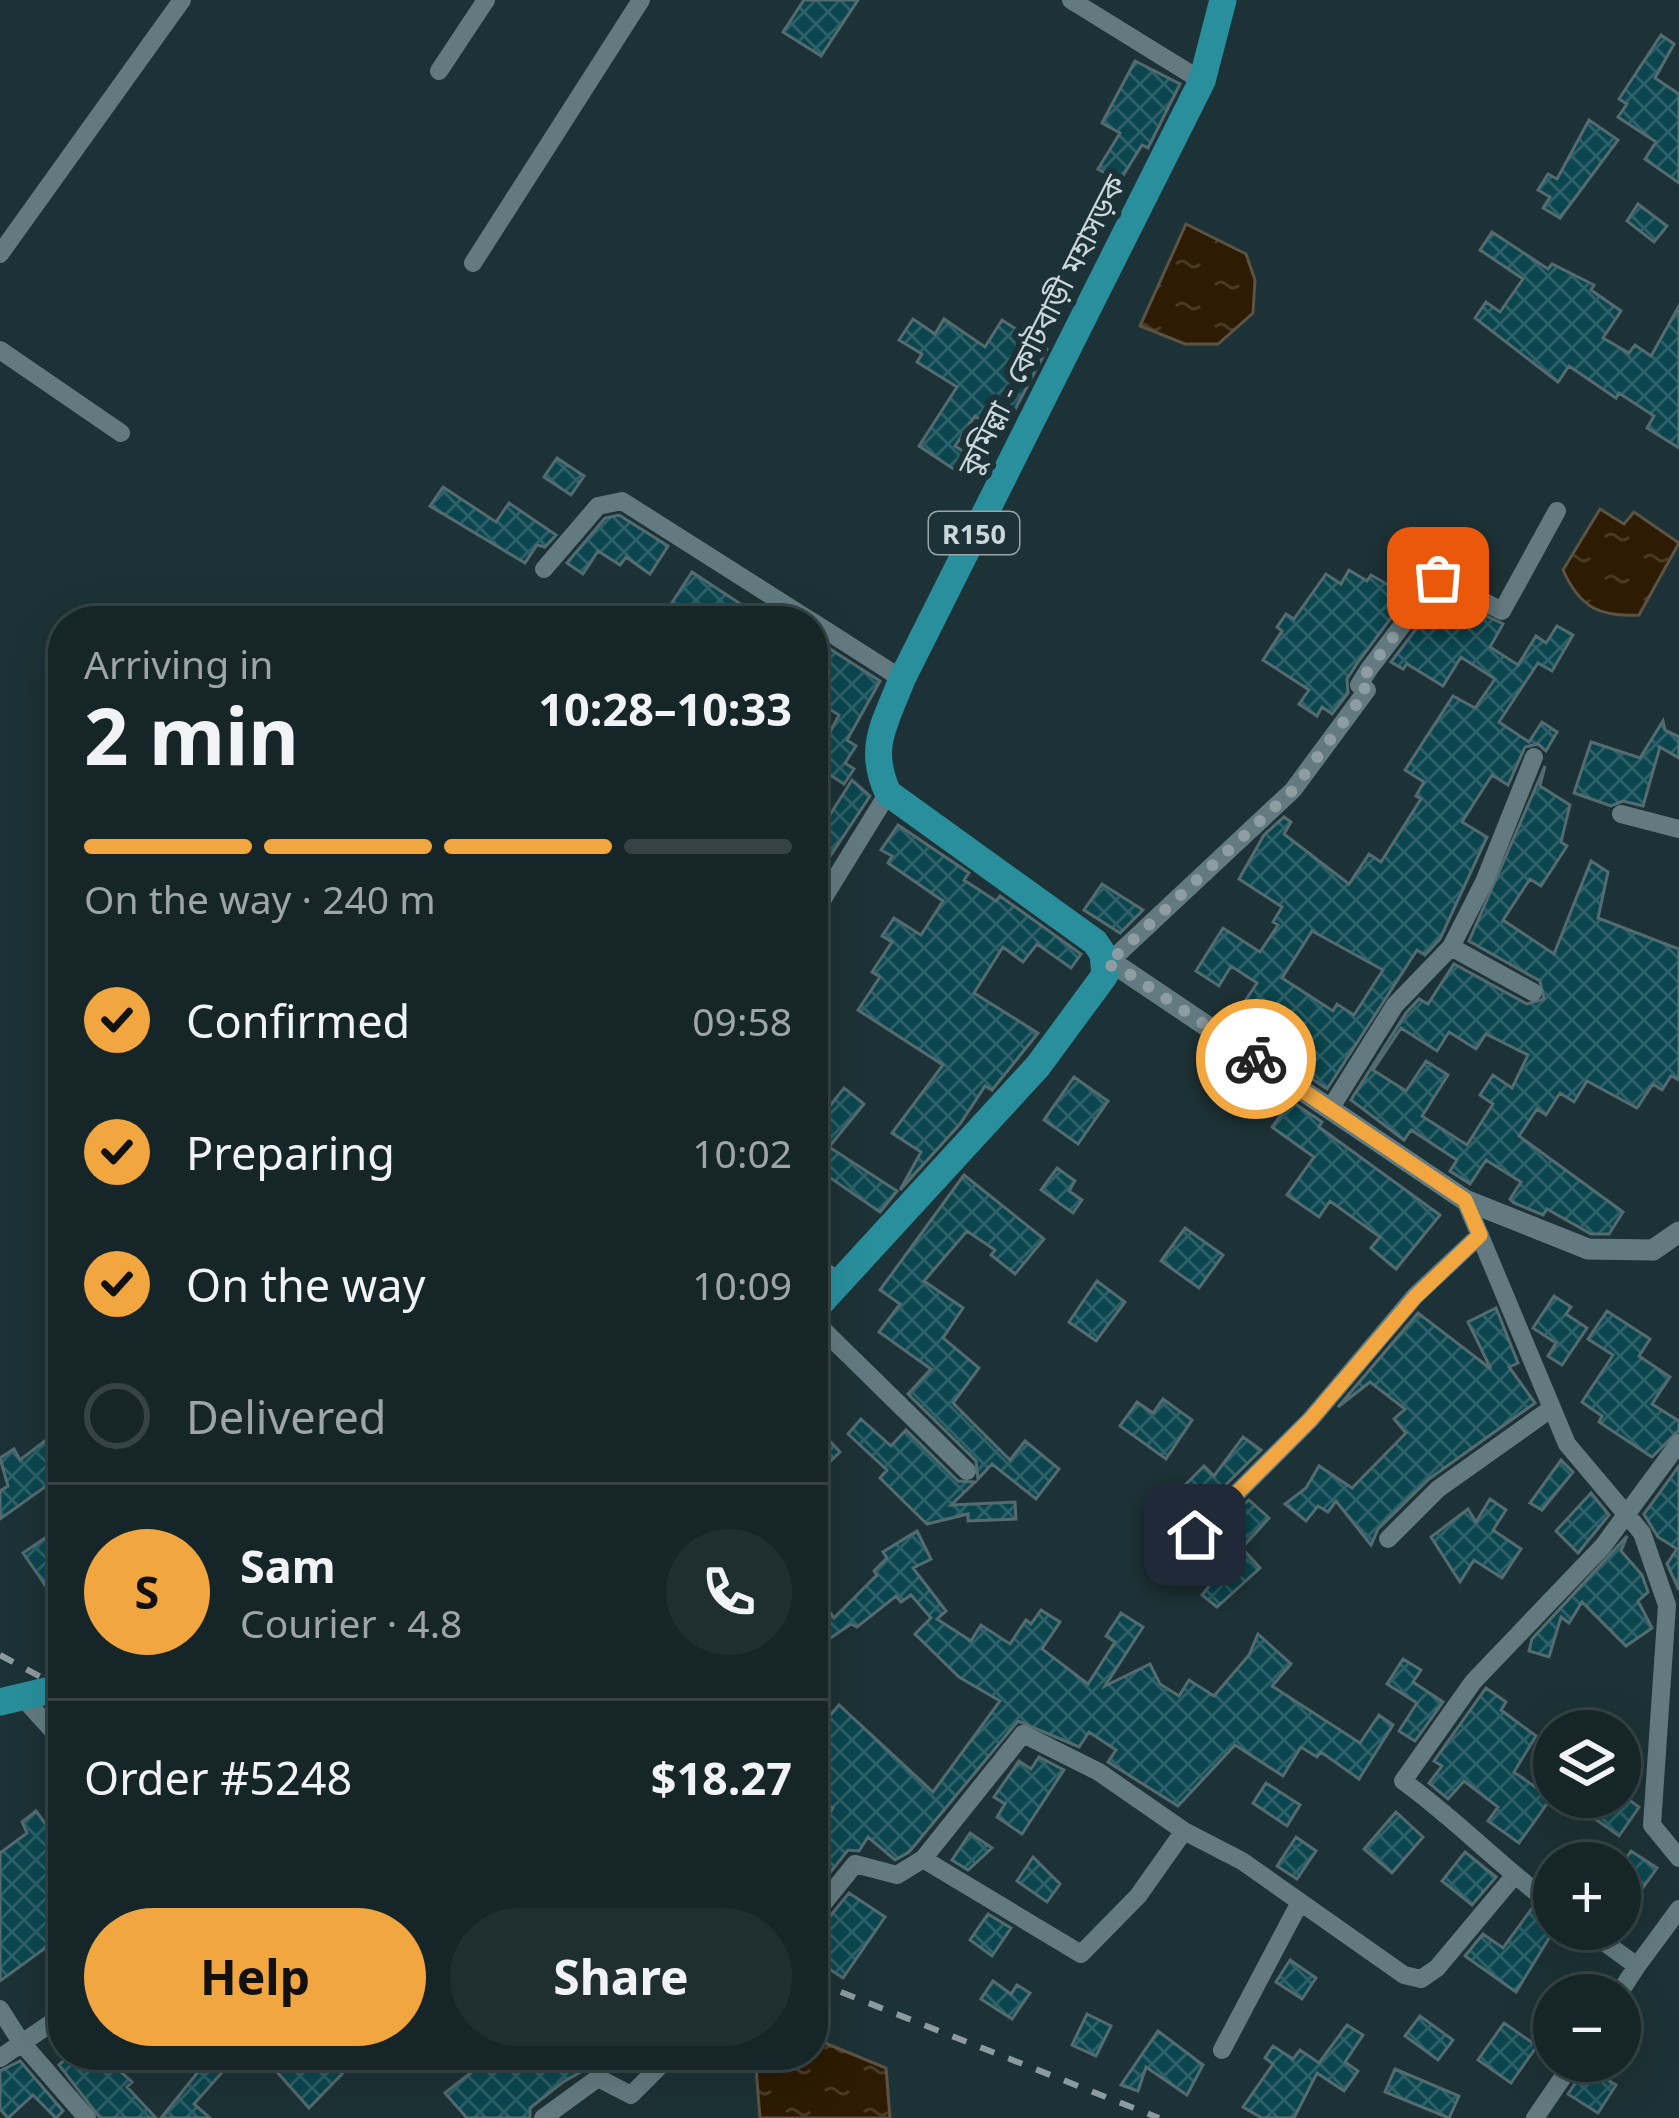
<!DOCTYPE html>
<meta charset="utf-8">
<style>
body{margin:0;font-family:"Noto Sans","Noto Sans Bengali",sans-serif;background:#1f2e30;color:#f1f3f6;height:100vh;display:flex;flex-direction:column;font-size:45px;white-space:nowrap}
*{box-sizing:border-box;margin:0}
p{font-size:39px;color:#9ea5a8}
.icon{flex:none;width:66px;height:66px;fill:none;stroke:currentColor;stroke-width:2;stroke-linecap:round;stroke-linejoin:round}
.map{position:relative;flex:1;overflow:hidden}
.side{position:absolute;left:48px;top:606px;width:780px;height:1464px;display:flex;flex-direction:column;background:#162628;border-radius:48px;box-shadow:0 12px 48px #0002,0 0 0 3px #354345}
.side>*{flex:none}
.controls{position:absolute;left:1533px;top:1710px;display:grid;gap:24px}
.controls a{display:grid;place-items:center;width:108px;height:108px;border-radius:50%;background:#162628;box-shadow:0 12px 48px #0002,0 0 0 3px #354345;font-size:60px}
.pin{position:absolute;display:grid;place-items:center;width:102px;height:102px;color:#fff;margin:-51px;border-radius:24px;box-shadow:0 6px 18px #0006}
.courier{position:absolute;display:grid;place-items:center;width:120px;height:120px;margin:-60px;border:9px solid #f1a640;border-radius:50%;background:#fff;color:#222;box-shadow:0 3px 15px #0007}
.head em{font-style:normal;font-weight:700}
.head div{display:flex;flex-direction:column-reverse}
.head{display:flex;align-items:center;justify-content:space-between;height:204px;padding:0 36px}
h1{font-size:78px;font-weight:700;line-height:90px}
.bar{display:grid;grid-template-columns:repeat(4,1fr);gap:18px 12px;align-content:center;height:144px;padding:0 36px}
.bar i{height:15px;border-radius:9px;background:#354345}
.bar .active{background:#f1a640}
.bar p{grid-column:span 4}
.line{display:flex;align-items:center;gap:30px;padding:0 36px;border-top:3px solid #354345}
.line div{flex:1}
.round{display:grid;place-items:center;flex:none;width:126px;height:126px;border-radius:63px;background:#1f2e30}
ol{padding:0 36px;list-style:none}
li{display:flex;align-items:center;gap:36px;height:132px}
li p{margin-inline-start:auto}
li .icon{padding:12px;border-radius:50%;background:#f1a640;color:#111;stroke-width:4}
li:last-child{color:#9ea5a8}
li i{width:66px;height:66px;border:6px solid #354345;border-radius:50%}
.action{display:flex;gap:24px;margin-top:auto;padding:24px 36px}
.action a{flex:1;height:138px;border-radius:72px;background:#f1a640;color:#111;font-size:48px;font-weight:700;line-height:138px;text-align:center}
.action a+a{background:#1f2e30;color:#f1f3f6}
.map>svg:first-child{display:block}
.water{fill:url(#water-ripples);stroke:#5c5344;stroke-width:3}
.building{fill:url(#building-cross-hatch);stroke:#546b70;stroke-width:3;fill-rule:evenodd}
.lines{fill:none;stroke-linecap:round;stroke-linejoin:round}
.service{stroke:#637b80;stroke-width:9}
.minor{stroke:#637b80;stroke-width:18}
.tertiary{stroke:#637b80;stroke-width:21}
.primary{stroke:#298f9d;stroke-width:27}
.rail{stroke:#8c9b9f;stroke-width:6;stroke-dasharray:15 15;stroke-linecap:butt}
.done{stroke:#8e9da1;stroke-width:12;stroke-dasharray:0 21.6}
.route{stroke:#f1a640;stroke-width:15}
.labels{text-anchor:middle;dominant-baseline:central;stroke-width:12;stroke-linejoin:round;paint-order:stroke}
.shield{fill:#1d3236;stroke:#97a6a9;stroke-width:3}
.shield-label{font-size:27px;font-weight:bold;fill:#cbd7da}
.street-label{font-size:30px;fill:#cbd7da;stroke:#1d3236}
</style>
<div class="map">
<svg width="1679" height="2118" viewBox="0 0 1679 2118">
<defs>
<pattern id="water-ripples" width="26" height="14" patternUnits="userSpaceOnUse" patternTransform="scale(3)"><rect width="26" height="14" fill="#2d1b03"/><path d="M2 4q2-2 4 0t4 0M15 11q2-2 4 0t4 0" fill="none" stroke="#4a3b27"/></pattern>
<pattern id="building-cross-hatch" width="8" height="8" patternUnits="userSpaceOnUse" patternTransform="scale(3)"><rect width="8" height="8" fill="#0b464f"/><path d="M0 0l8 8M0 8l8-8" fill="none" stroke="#2d6068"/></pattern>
</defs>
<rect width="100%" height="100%" fill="#1d3236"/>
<path class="water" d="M1186,224L1246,254L1255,280L1253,313L1218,344H1185L1140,326Z
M1600,509L1624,524L1634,512L1679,543L1639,615C1600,617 1580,608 1563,570Z
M813,2038L886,2068L890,2118H760L755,2055H813Z"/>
<path class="building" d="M804,0H858L821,56L783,32Z
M1661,35L1674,44L1655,78L1679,94V183L1645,159L1656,142L1618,117L1627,104L1619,99Z
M1135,61L1180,84L1148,148L1142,145L1119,182L1098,169L1120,133L1102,123Z
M1589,120L1618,140L1560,218L1543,208L1550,197L1538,190L1548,174L1557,179Z
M1638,204L1667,226L1654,242L1627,221Z
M1492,232L1548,269L1552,264L1594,285L1591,290L1621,311L1603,338L1629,353L1635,345L1651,356L1679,306V448L1647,428L1654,416L1619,393L1616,398L1569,366L1558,382L1475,318L1486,302L1500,312L1523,279L1480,250Z
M913,319L935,334L944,319L985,347L1002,320L1047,349L1002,434L975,416L955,446L969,455L958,472L919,446L957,387L917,362L922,354L899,340Z
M557,458L584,476L571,495L544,477Z
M443,487L496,522L509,503L556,535L545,547L537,545L525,563L430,506Z
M619,515L668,546L650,574L626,557L620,565L598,551L583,574L567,563L605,518Z
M1417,565L1426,571L1358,662L1347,679L1348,693L1332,714L1322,707L1317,716L1299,704L1309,690L1263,660L1282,631L1277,627L1286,614L1294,619L1326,574L1341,584L1349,570L1367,581L1371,575L1400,592Z
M692,572L748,609L740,621H660Z
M1442,595L1503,624L1490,647L1518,665L1536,636L1546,643L1557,626L1573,635L1552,671L1538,663L1499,722L1529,742L1542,722L1557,732L1546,751L1538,744L1525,747L1508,785L1492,775L1462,822L1487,837L1440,939L1425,955L1417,950L1327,1089L1230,1024L1257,983L1231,966L1219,986L1196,971L1223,928L1260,952L1278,925L1273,922L1282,907L1239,879L1264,835L1284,817L1291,822L1284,834L1349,884L1369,854L1381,862L1421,799L1416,796L1424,782L1405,770L1453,696L1475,708L1495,679L1461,657L1443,686L1407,664L1403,669L1391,662ZM1312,931L1383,970L1354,1015L1337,1004L1333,1011L1282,978Z
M813,638L880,681L847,740L856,746L845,763L854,769L844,784L813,764L839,715L813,699Z
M1663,721L1665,730L1679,737V758L1660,747L1643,806L1623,801L1611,806L1574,793L1591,742L1640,758Z
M1545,766L1540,786L1570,805L1561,842L1567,846L1541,886L1530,879L1503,920L1554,954L1591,861L1608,872L1598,918L1679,949V1080L1671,1076L1662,1090L1653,1084L1637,1108L1587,1081L1574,1102L1560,1093L1546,1115L1537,1109L1519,1136L1623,1212L1609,1234H1591L1547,1209L1543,1215L1514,1203L1510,1199L1521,1182L1486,1160L1470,1184L1450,1171L1457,1160L1411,1130L1404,1140L1351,1100L1406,1013L1419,999L1428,1004L1454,964L1527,1004L1544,999L1540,981L1469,941ZM1401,1028L1437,1051L1449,1032L1476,1049L1486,1034L1528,1055L1512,1088L1493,1075L1480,1095L1493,1104L1467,1145L1422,1116L1448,1075L1426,1061L1406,1091L1373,1070Z
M852,780L870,796L813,882V823L821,829Z
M898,825L969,873L964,880L996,901L1000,896L1081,954L1071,968L1037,944L1023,962L1003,947L974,993L1038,1033L992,1090L985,1086L960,1124L900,1190L921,1152L892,1133L943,1065L858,1010L880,977L872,972L892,942L882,936L894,918L921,935L943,901L888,863L892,856L881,850Z
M1102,884L1143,910L1120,933L1084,910Z
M1074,1077L1108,1101L1078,1144L1044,1120Z
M844,1088L864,1104L829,1147L897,1191L880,1212L813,1166V1127Z
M1291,1101L1322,1122L1319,1127L1440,1215L1396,1269L1371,1248L1380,1237L1330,1201L1319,1217L1287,1195L1314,1157L1272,1127Z
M1057,1168L1075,1181L1069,1191L1082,1200L1073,1213L1041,1190Z
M964,1175L1044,1239L1015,1274L991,1255L995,1250L967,1231L924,1281L963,1308L943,1338L979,1368L953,1403L1010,1460L1025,1441L1059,1469L1036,1499L992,1464L978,1479L976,1461L908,1394L931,1369L879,1332L900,1304L880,1290Z
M1185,1228L1223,1255L1199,1288L1161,1261Z
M1097,1281L1125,1302L1096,1341L1069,1322Z
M1554,1296L1571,1307L1566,1314L1587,1328L1562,1365L1548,1356L1556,1343L1533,1328Z
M1496,1308L1518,1363L1509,1367L1535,1403L1429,1479L1378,1529L1371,1545L1336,1501L1328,1512L1318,1506L1306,1521L1285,1504L1306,1488L1319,1466L1352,1488L1406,1433L1394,1419L1405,1409L1370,1382L1338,1407L1418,1313L1491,1369L1468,1322Z
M1607,1311L1650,1339L1639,1356L1670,1377L1652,1404L1679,1421V1430L1652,1457L1599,1422L1602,1416L1582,1402L1613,1355L1588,1339Z
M1163,1399L1192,1420L1166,1459L1120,1426L1137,1402L1153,1413Z
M861,1419L891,1446L906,1430L958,1481L975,1482L951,1505L1015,1502L1016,1519L968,1521V1514L927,1524L880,1478L887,1470L848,1434Z
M813,1423L840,1452L813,1478Z
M63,1427V1474L0,1519V1491L8,1486L0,1458L14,1449L20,1460Z
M1243,1437L1261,1450L1185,1525L1183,1540L1159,1511L1204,1466L1214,1476Z
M1561,1460L1573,1472L1542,1510L1530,1503Z
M1679,1466V1590L1667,1564L1677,1549L1658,1537L1644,1514Z
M1591,1493L1609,1515L1578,1553L1556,1531Z
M1490,1499L1506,1510L1493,1530L1521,1549L1502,1578L1474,1560L1460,1582L1431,1537L1468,1509L1476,1522Z
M1249,1500L1269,1518L1242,1548L1260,1568L1217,1607L1202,1595L1218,1575L1196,1548Z
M63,1526V1611L23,1553Z
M917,1531L931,1559L913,1568L946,1611L937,1619L971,1641L981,1625L1010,1644L1026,1620L1031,1624L1041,1610L1060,1622L1042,1649L1088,1684L1115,1642L1106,1636L1121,1613L1143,1627L1105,1686L1150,1664L1160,1684L1179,1696L1189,1680L1214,1696L1249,1655L1258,1634L1291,1664L1272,1686L1360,1743L1379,1715L1393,1725L1359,1779L1321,1752L1317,1757L1301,1747L1283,1776L1235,1745L1178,1806L1108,1762L1116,1750L1089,1732L1079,1747L1018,1721L909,1852L895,1860L868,1837L859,1851L848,1850L813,1894V1838L833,1808L820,1799L825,1790L813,1781V1710L827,1719L839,1705L933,1792L1000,1701L959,1677L915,1634L931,1618L911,1595L901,1602L896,1596L857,1627L851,1624L813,1650V1588L834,1618L877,1575L874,1571L887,1558L883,1552Z
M1627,1536L1621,1551L1642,1575L1648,1592L1638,1601L1652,1628L1626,1646L1582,1602L1569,1623L1561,1617L1549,1657L1529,1651L1532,1639Z
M1403,1659L1421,1670L1413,1682L1443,1702L1415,1741L1399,1731L1417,1703L1387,1684Z
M1486,1688L1506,1702L1501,1710L1536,1736L1514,1772L1551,1798L1519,1843L1488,1821L1498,1807L1464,1781L1448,1799L1429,1783L1442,1766L1434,1761Z
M1039,1757L1064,1770L1022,1834L997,1817L1005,1804L994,1797L1019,1761L1031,1769Z
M1266,1783L1300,1805L1287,1826L1253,1803Z
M1601,1797H1625L1639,1807L1619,1836L1588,1814Z
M36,1811L63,1848V1935L0,1981V1853L27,1833L22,1822Z
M1396,1812L1423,1837L1392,1873L1364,1849Z
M970,1833L992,1848L968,1870L952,1860Z
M1296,1837L1316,1851L1297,1879L1277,1866Z
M1631,1851L1657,1868L1620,1920V1867Z
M1465,1852L1496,1877L1472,1905L1442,1881Z
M1033,1857L1060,1884L1047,1902L1017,1881Z
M849,1893L885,1917L843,1978L813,1958V1937Z
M1533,1907L1554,1919V1930L1516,1992L1465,1956L1483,1934L1503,1948Z
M988,1914L1011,1928L992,1956L970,1940Z
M1290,1960L1316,1978L1302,1999L1276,1982Z
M993,1981L1011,1994L1017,1985L1030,1993L1012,2019L981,1999Z
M1087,2014L1111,2026L1096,2056L1072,2045Z
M1420,2016L1453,2040L1438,2060L1405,2036Z
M1504,2023L1537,2046L1511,2083L1478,2060Z
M1347,2025L1363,2035L1345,2062L1358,2071L1344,2091L1317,2073L1294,2118H1262L1243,2107L1273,2064L1265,2058L1273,2046L1293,2059L1300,2050L1319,2063Z
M1158,2031L1203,2065L1187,2095L1146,2067L1138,2091L1121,2085Z
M70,2055H102L132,2082L127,2087L156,2118H100L59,2065Z
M184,2055H208L225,2069L194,2104L210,2118H161L198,2072Z
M262,2055H323L342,2074L309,2108Z
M493,2055H611L563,2082L530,2108V2118H467L445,2093Z
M20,2061L63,2111L56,2118L33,2095L8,2118L0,2109V2071Z
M1586,2067L1616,2085L1598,2113L1568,2094Z
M1395,2069L1459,2096L1449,2118L1385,2092Z"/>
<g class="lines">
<path class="service" d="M813,1260L841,1276"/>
<path class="minor" d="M1071,0L1202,81
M439,71L486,0
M0,254L182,0
M473,263L641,0
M0,350L121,433
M544,569L598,506L622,501L811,621
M813,622L902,679
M1621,814L1679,829
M813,915L888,793
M1451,947L1533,992
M1105,966L1293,790L1367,690L1359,685L1369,669L1438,578L1502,611L1557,511
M58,1050L63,1054
M1330,1109L1395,1005L1451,947L1484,882L1534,757
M1465,1200L1567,1444L1642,1533L1667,1605L1652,1825L1679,1858
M813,1320L967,1471
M1195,1535L1310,1420L1415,1296L1480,1235
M1388,1539L1438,1489L1552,1408
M24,1699L63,1742
M923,1859L1081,1954L1138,1896L1184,1831
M1554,1906C1501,1867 1457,1820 1403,1781L1473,1682L1603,1546L1679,1443
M813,1916L855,1864L897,1875L923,1859L1023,1734L1099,1772L1184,1831L1242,1861L1404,1975L1421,1979L1437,1968L1514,1876
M1586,1929L1637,1966L1679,1909
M1618,1995L1637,1966
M0,2009L21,2042L87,2118
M1222,2050L1299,1904
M0,2058L63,2015
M543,2118L598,2078L631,2095L671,2055
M1535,2118L1574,2061"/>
<path class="tertiary" d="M1105,966L1119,967L1465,1200L1588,1249L1653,1250L1679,1232"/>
<path class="primary" d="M813,1311L1038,1066L1105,975L1103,954L1095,942L888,793C867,747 885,724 902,679L1202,81L1223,0
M0,1702L63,1687"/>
<path class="rail" d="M0,1655L63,1689
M813,1981L1159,2118"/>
</g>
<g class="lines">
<path class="done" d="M1256,1059L1119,967L1106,965L1293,790L1367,690L1359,685L1369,669L1438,578"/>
<path class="route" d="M1195,1535L1310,1420L1415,1297L1480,1235L1465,1200L1256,1059"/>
</g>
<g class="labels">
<rect class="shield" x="929" y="512" width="90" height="42" rx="9"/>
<g class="shield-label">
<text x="974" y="533">R150</text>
</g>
<g class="street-label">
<text transform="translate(1041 325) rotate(-63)">কুমিল্লা - কোটবাড়ী মহাসড়ক</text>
</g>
</g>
</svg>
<div class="controls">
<a><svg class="icon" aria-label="layers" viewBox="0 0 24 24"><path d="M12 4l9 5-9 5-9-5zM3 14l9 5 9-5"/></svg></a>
<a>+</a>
<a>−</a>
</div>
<div class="pin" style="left:1438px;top:578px;background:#ea580c"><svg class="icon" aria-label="bag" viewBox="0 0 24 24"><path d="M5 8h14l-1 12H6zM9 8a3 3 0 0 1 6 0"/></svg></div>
<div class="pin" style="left:1195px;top:1535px;background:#1f2937"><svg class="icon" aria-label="home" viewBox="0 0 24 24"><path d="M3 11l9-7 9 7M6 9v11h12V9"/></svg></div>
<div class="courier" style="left:1256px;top:1059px"><svg class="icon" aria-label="bike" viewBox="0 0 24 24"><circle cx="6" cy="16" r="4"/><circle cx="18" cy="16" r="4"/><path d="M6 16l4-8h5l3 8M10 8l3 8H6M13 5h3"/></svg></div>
<section class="side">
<div class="head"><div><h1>2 min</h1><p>Arriving in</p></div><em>10:28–10:33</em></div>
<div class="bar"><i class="active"></i><i class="active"></i><i class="active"></i><i></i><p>On the way · 240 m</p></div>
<ol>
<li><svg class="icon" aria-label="check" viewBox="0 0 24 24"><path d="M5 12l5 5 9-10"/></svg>Confirmed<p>09:58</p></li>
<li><svg class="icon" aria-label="check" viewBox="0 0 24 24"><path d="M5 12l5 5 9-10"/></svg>Preparing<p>10:02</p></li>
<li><svg class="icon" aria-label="check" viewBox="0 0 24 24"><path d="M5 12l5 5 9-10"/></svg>On the way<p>10:09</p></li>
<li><i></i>Delivered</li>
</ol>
<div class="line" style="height:216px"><b class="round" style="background:#f1a640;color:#111">S</b><div><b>Sam</b><p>Courier · 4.8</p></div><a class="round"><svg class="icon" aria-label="phone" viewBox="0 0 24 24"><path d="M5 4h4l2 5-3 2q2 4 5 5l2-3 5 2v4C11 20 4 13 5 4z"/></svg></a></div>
<div class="line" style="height:156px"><div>Order #5248</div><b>$18.27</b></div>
<div class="action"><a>Help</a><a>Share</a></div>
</section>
</div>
